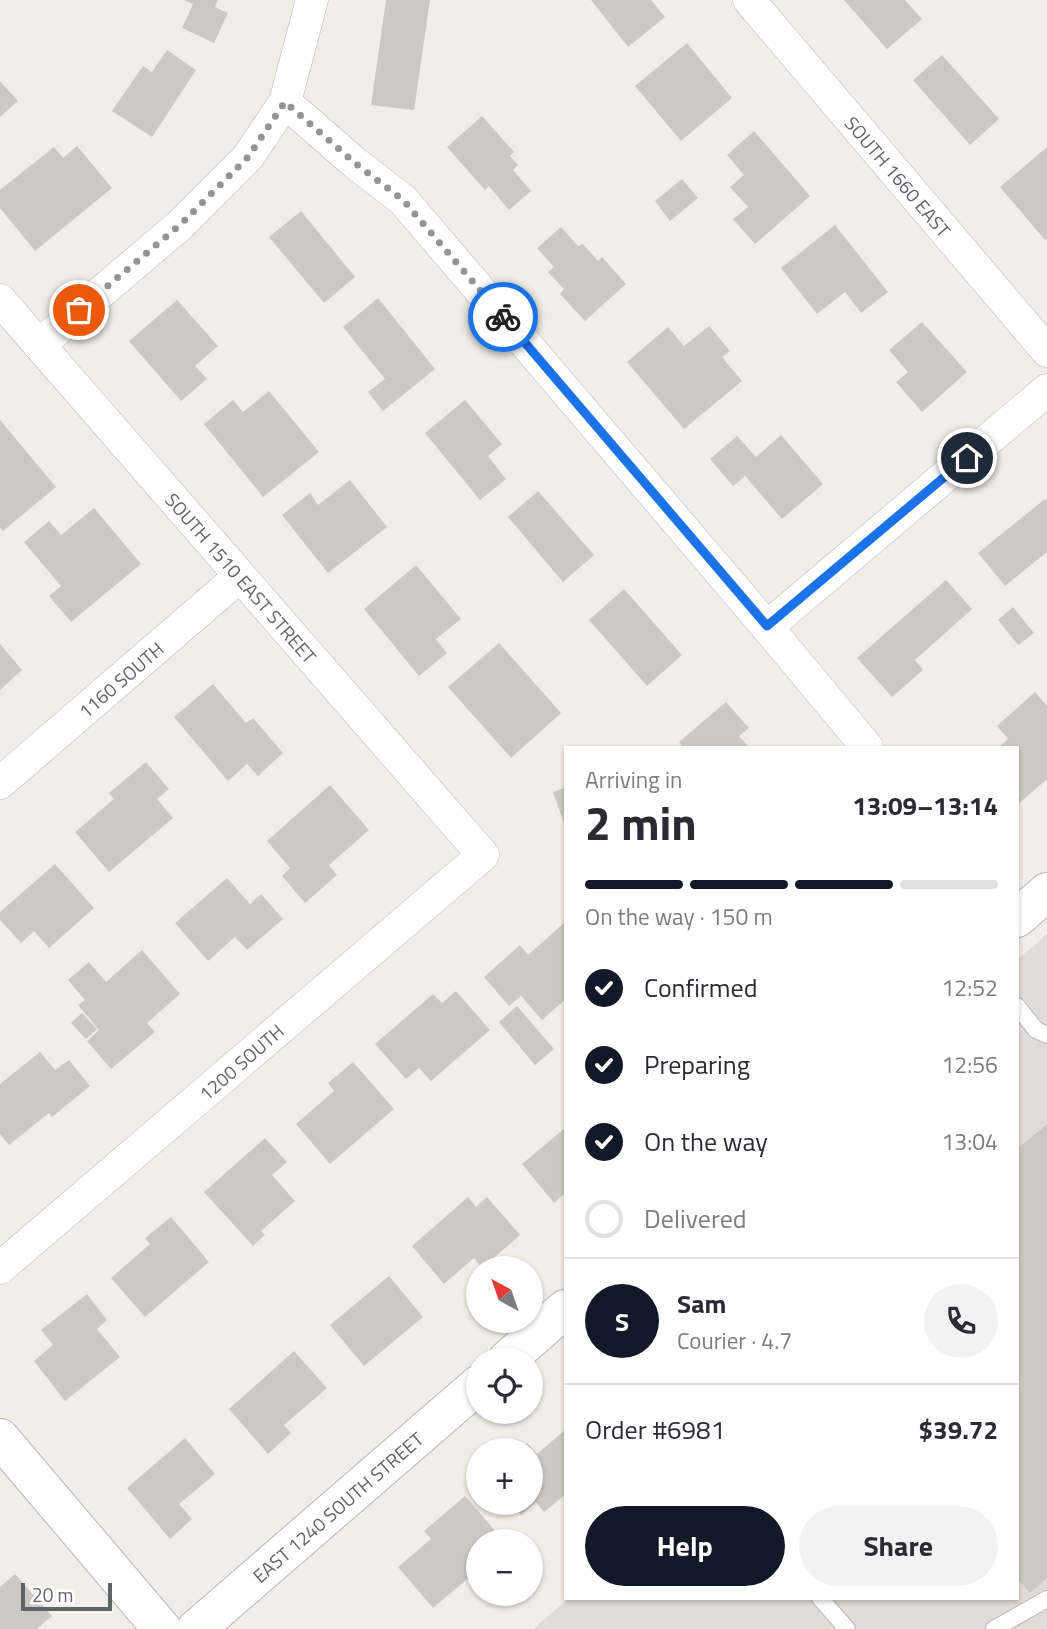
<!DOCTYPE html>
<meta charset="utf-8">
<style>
body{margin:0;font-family:"Titillium Web",sans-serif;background:#f2f2f3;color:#2b2b33;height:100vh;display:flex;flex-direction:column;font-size:26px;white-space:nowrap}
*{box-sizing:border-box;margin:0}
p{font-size:23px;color:#7c7c81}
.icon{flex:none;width:38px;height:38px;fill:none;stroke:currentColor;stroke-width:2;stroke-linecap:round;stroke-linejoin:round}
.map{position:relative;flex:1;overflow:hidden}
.details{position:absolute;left:564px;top:746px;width:455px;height:854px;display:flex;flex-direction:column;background:#fff;border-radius:0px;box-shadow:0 2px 5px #0004}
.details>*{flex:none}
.needle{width:46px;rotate:320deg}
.tools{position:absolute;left:466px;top:1256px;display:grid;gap:14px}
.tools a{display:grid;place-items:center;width:77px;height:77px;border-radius:50%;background:#fff;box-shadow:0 2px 5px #0004;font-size:35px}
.scale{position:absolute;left:21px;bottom:18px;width:91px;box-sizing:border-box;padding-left:7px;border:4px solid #5f6468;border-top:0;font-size:19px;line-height:24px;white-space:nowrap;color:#5f6468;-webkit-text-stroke:5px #fff;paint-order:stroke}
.pin{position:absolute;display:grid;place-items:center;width:60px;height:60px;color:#fff;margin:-30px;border:4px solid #fff;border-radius:50%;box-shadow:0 2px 7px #0007}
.courier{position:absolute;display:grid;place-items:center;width:70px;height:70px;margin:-35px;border:5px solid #1a73e8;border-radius:50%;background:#fff;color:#222;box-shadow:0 2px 9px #0007}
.headline em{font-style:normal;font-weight:700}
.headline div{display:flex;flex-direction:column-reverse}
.headline{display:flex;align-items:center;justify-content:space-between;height:119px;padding:0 21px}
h1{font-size:46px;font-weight:700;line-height:52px}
.bar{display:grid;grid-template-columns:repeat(4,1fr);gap:10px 7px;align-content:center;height:84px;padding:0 21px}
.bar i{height:9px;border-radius:5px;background:#e1e1e2}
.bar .on{background:#111827}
.bar p{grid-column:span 4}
.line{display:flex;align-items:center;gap:18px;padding:0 21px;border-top:2px solid #e1e1e2}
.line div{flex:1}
.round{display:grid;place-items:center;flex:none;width:74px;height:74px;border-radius:37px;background:#f2f2f3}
ol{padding:0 21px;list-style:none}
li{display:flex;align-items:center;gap:21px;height:77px}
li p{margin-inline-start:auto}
li .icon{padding:7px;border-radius:50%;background:#111827;color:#fff;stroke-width:4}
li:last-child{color:#7c7c81}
li i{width:38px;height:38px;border:4px solid #e1e1e2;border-radius:50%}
.cta{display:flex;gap:14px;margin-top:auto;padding:14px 21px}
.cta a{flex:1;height:80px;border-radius:42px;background:#111827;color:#fff;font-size:28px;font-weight:700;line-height:80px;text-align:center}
.cta a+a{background:#f2f2f3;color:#2b2b33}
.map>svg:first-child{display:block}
.education{fill:#e1ddd6}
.building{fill:#ccc9c5}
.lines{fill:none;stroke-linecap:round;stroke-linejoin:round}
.service-casing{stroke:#b5b8bc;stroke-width:18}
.minor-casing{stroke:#b5b8bc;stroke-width:33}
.tertiary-casing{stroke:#b5b8bc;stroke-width:40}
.service{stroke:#fff;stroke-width:16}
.minor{stroke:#fff;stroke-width:32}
.tertiary{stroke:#fff;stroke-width:38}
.done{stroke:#929495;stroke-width:7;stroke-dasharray:0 12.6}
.route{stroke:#1a73e8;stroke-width:9}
.labels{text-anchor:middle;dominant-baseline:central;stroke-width:5;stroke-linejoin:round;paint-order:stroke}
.street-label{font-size:19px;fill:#5f6468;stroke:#fff}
</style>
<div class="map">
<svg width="1047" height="1629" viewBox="0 0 1047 1629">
<rect width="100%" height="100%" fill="#f1eee8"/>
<path class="education" d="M1047,934V1629H533L569,1598H1017V960Z"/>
<path class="building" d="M184,0H218L215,7L228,13L214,43L182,28L193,4Z
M386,0H430L414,110L371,105Z
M591,0H651L665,17L628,47Z
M844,0H905L922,19L887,49Z
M687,43L732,98L681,141L635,86Z
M167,50L196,70L152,137L112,111L143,66L152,72Z
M942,55L999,119L970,145L913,80Z
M0,81L18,101L0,117Z
M482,116L514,152L510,156L518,165L513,170L531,191L509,210L489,186L485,190L447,147Z
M754,131L810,196L755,244L733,219L748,207L730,187L744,175L727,155Z
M77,146L112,188L35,251L0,208V190L54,147L63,158Z
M1047,147V239L1045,240L1000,187Z
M682,179L698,198L670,221L655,201Z
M301,211L355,277L324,303L269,237Z
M835,225L888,292L861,313L845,292L817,314L781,268Z
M561,227L578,246L583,244L598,261L602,257L626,284L585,321L560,294L564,289L548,272L554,267L537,248Z
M378,298L435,369L383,411L368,392L385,379L343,327Z
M177,300L218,346L195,366L207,379L181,401L129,341Z
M922,322L967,372L922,412L896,382L908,372L889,350Z
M709,326L730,351L722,357L742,381L684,429L627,362L668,327L684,346Z
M269,391L319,452L263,497L204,424L233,400L243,412Z
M465,400L502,444L488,456L506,479L480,500L425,433Z
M0,420L56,487L3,531L0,528Z
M781,435L823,484L782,519L745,476L733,486L710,459L737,436L756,457Z
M350,480L387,527L328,573L282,515L310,493L318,505Z
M538,491L594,555L563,582L508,517Z
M1045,499L1047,501V552L1005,586L978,553Z
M94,508L141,564L71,622L49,596L61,586L24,542L49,521L61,535Z
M416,565L461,619L436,639L447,653L419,676L364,609Z
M946,580L972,609L915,660L923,670L892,697L857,658Z
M624,589L682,655L647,686L589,620Z
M1013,607L1034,633L1018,645L998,620Z
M499,643L561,713L511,758L448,687Z
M0,644L22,670L0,690Z
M213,684L246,723L253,718L283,753L258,776L247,764L228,781L174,717Z
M1035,692L1047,706V779L1017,805V747H999L1008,739L997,726Z
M726,702L749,728L739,736L749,747H683L679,742Z
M146,762L169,789L157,799L173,818L109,872L75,832L114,799L109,793Z
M330,785L369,830L329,865L337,875L305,903L282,876L290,868L267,841Z
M565,788V826L553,792Z
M55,864L94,908L49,948L34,931L21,943L0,920V912Z
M227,878L250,904L261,894L283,919L247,950L235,937L208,961L175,923Z
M565,922V1000L542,1020L521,996L509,1006L484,977L520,945L528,955Z
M142,950L180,994L147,1023L155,1032L111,1069L87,1041L99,1030L78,1005L85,1000L68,980L89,962L106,982Z
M456,991L490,1030L431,1081L419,1068L406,1079L375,1044L433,994L442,1003Z
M517,1006L554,1049L535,1065L499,1022Z
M82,1013L97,1029L86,1039L71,1023Z
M40,1052L55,1070L69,1060L90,1086L52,1117L49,1113L9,1145L0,1134V1084Z
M353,1062L394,1109L330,1164L296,1124L334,1091L328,1083Z
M1047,1124V1578L1030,1593L1017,1578V1149Z
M565,1128V1193L554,1203L522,1164Z
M265,1138L287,1162L272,1175L295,1201L261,1231L265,1235L253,1246L204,1192Z
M468,1197L476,1207L487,1197L520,1235L482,1268L474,1258L444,1284L412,1246Z
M171,1217L209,1262L145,1317L111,1278L150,1244L145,1238Z
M389,1276L423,1317L364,1366L330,1325Z
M87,1294L107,1320L97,1329L120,1357L65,1401L34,1361L53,1345L41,1330Z
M294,1351L327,1388L284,1425L291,1433L268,1454L229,1409Z
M565,1430V1495L544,1512L536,1502L521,1515L511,1503H530V1451H518L527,1443L537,1454Z
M185,1438L215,1474L179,1504L192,1519L170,1539L127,1488Z
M465,1496L505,1542H478V1570L433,1608L398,1567L431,1539L424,1531Z
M15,1574L52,1616L37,1629H0V1587Z"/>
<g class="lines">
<defs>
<path id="service" d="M1017,1006L1036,1030L1047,1035
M820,1598L847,1629
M994,1629L1047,1599"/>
<g id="minor">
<path id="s1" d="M749,0L1047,351"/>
<path d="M285,102L355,163L403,200L767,627L867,747"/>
<path id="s2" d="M0,300L483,855L0,1268"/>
<path d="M39,345L180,225L248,157L285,102L312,0"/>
<path d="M767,627L1047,390"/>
<path id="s3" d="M0,783L240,576"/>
</g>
<g id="tertiary">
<path d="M1017,918L1047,892"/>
<path d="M507,1360L565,1309"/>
<path d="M0,1438L162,1629"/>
<path id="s4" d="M196,1629L478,1385"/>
</g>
</defs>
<use href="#service" class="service-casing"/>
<use href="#minor" class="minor-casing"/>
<use href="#tertiary" class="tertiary-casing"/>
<use href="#service" class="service"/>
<use href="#minor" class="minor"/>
<use href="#tertiary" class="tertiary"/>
</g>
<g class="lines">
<path class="done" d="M79,310L180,225L248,157L285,102L355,163L403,200L503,317"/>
<path class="route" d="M503,317L767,626L967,458"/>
</g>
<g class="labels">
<g class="street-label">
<text stroke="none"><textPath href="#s1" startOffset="231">SOUTH 1660 EAST</textPath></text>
<text stroke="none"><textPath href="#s2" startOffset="368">SOUTH 1510 EAST STREET</textPath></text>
<text stroke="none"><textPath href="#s3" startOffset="159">1160 SOUTH</textPath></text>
<text transform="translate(241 1062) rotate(-41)">1200 SOUTH</text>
<text stroke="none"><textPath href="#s4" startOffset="187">EAST 1240 SOUTH STREET</textPath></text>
</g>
</g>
</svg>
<div class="tools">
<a><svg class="needle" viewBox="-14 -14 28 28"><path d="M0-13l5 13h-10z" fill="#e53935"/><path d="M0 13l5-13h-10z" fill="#7c7c81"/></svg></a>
<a><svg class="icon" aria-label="locate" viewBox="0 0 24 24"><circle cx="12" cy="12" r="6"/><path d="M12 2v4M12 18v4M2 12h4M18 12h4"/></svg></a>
<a>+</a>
<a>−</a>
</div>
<div class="scale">20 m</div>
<div class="pin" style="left:79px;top:310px;background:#ea580c"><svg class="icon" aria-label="bag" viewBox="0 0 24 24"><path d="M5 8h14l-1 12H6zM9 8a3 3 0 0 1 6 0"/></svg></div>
<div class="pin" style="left:967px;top:458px;background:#1f2937"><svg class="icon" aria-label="home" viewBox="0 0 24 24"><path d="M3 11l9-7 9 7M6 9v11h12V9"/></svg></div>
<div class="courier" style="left:503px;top:317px"><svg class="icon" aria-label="bike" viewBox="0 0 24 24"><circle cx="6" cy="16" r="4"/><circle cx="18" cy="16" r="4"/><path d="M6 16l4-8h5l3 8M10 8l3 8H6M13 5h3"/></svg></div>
<section class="details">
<div class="headline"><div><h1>2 min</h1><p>Arriving in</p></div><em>13:09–13:14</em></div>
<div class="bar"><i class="on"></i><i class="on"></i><i class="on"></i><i></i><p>On the way · 150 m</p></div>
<ol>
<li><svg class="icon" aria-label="check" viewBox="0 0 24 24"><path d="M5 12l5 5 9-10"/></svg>Confirmed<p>12:52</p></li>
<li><svg class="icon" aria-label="check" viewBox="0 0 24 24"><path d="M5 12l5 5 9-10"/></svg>Preparing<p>12:56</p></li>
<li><svg class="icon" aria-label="check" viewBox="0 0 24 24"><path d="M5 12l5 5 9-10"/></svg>On the way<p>13:04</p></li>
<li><i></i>Delivered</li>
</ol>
<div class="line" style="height:126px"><b class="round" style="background:#111827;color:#fff">S</b><div><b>Sam</b><p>Courier · 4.7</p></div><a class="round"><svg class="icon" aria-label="phone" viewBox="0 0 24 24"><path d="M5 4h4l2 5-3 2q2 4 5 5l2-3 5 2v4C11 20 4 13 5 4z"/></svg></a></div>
<div class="line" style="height:91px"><div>Order #6981</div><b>$39.72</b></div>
<div class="cta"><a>Help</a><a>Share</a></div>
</section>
</div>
